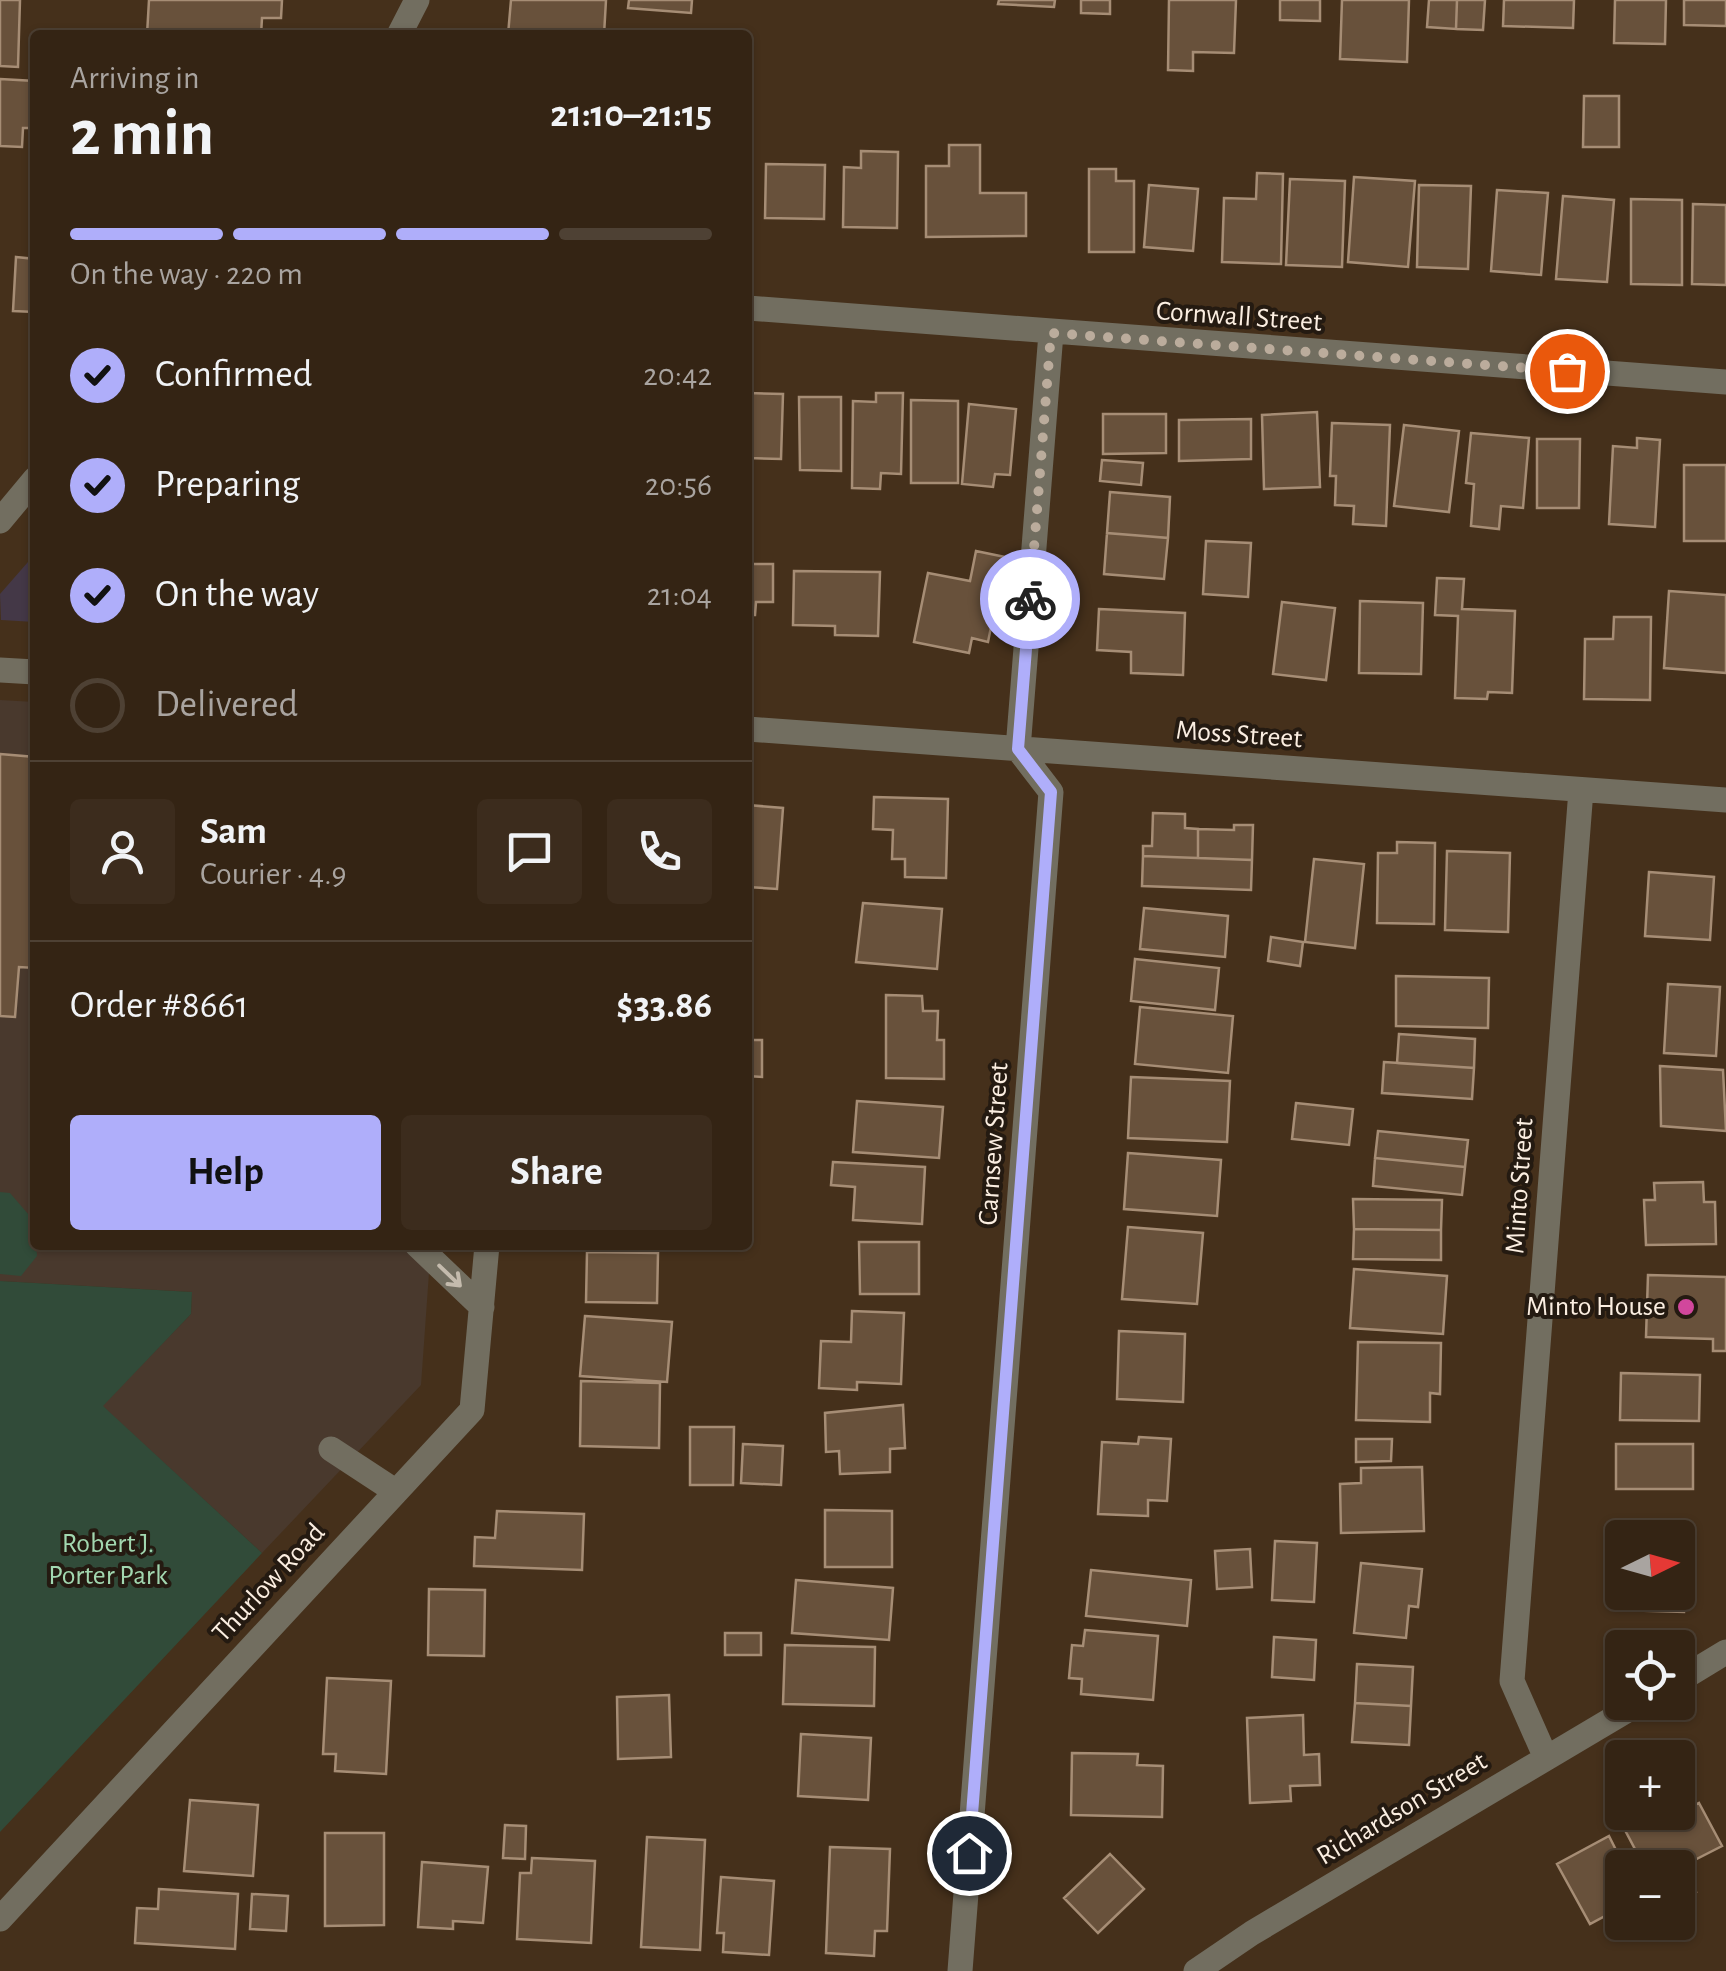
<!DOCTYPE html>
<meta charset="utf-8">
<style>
body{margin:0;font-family:"Alegreya Sans",sans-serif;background:#3c2c1d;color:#f1f3f6;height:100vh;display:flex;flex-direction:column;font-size:38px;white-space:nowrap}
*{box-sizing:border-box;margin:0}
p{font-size:32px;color:#a9a4a0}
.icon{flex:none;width:55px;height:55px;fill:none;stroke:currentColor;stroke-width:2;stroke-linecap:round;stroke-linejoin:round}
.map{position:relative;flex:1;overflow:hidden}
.details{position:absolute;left:30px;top:30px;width:722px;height:1220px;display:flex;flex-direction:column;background:#342414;border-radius:10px;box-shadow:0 2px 8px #0004,0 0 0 2px #4e4134}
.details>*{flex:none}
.needle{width:65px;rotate:85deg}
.controls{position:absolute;left:1605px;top:1520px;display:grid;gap:20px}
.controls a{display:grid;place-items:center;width:90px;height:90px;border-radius:10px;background:#342414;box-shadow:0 2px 8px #0004,0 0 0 2px #4e4134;font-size:50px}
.pin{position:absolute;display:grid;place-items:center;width:85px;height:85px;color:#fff;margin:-42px;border:5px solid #fff;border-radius:50%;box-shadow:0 2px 10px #0007}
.courier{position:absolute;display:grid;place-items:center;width:100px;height:100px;margin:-50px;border:8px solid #afaefa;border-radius:50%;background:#fff;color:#222;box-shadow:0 2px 12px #0007}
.overview em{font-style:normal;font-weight:600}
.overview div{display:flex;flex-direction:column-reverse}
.overview{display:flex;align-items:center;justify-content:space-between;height:170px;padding:0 40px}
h1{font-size:65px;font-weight:600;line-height:75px}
.bar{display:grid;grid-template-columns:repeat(4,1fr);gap:15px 10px;align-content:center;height:120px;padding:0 40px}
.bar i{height:12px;border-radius:8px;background:#4e4134}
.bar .current{background:#afaefa}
.bar p{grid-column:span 4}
.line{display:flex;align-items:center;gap:25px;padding:0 40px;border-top:2px solid #4e4134}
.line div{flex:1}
.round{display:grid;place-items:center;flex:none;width:105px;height:105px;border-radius:10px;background:#3c2c1d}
ol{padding:0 40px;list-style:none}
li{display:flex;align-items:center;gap:30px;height:110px}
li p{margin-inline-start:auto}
li .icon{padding:10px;border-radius:50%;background:#afaefa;color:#111;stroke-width:4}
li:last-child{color:#a9a4a0}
li i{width:55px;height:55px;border:5px solid #4e4134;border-radius:50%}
.button{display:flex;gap:20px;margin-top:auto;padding:20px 40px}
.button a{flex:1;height:115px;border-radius:10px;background:#afaefa;color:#111;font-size:40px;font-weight:600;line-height:115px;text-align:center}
.button a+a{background:#3c2c1d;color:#f1f3f6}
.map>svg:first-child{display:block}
.commercial{fill:#443847}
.education{fill:#49392d}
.green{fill:#314b39}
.building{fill:#68513b;stroke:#a68d75;stroke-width:2.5;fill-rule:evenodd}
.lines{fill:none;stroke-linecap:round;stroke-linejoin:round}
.minor{stroke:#726e60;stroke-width:25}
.oneway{stroke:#c4bbad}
.done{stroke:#bbac9c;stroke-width:10;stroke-dasharray:0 18}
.route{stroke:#afaefa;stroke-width:12}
.hotel-dot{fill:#d1479c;stroke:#241a11;stroke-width:4}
.labels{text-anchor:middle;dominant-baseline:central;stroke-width:8;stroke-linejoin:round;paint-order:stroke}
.street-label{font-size:28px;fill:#fbeee1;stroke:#241a11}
.poi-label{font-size:28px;fill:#fbeee1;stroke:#241a11;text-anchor:end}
.park-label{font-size:28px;fill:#a2d7b0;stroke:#241a11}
</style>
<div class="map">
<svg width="1726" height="1971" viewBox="0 0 1726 1971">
<rect width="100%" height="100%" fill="#45301b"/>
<path class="commercial" d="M35,554V622L1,620L0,594Z"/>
<path class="education" d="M0,700L35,702V1245H431L421,1385L262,1553L102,1406L191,1314L192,1292L0,1281Z"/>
<path class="green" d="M0,1192L10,1193L35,1222L37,1256L21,1276L0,1274Z
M0,1281L192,1292L191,1314L103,1406L262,1553L0,1832Z"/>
<path class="building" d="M0,0H20L18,67L0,66Z
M149,0H282L281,18H262L261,35H147Z
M511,0H606L604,35H508Z
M629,0H692L691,13L628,8Z
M999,0H1055L1054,7L998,4Z
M1081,0H1110V14L1081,13Z
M1169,0H1236L1234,53L1193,52V71L1168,70Z
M1280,0H1320V21L1280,20Z
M1342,0H1409L1407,62L1340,59Z
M1429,0H1457L1456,29L1427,27Z
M1457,0H1485L1483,30L1456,29Z
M1504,0H1574L1573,28L1503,26Z
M1615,0H1666L1665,44L1614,43Z
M1684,0H1726V26L1684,25Z
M0,79L35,81V128H23L22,147L0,146Z
M1584,96H1619V147H1583Z
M949,145H980V193H1026V236L926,237V166H949Z
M861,151L898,152L897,228L843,227L844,167L861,168Z
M766,164L825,165L824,219L765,218Z
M1089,169H1116V181H1134V252H1089Z
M1257,173L1283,174L1281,264L1222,262L1224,198L1256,199Z
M1354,177L1415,181L1408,267L1348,262Z
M1290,179L1345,181L1342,267L1286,265Z
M1149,185L1198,189L1193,251L1144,247Z
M1419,185L1471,186L1468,269L1417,267Z
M1497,190L1548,193L1541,275L1491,271Z
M1563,196L1614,200L1607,282L1556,279Z
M1631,199L1682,200V285L1631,284Z
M1693,204L1726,205V285L1692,284Z
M16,257L35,259V312L13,311Z
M748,393L783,394L781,459L748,458Z
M876,393H903L901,474L881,473L880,489L852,488L853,401L876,402Z
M799,397H841V471L800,470Z
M911,400L958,401V483H911Z
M969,404L1016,409L1010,475L995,474L993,487L962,484Z
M1317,412L1320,487L1264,489L1262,415Z
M1103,414H1166V453L1103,454Z
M1251,419V459L1179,461V420Z
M1332,423L1390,425L1386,526L1353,524L1354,506L1335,505L1336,476H1330Z
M1404,425L1459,431L1449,512L1394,506Z
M1471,433L1529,438L1523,508L1501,506L1499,529L1471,526L1474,484L1466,483Z
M1637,438L1660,440L1655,527L1609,524L1613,446L1637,448Z
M1537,439H1580L1579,508H1537Z
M1102,460L1143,463L1141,485L1100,481Z
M1684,465H1726V541H1684Z
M1110,492L1170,497L1168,538L1107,533Z
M1107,533L1168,538L1164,579L1104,574Z
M1206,541L1251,543L1248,597L1203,594Z
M976,551L1005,557L988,642L972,638L969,653L914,642L928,573L970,581Z
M748,564H773V602H756L755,615H748Z
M794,571L880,572L878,636L835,635V626L793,625Z
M1437,578L1464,579L1462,609L1515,611L1512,693L1488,692L1487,699L1455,698L1458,616L1435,615Z
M1669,591L1726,595V673L1664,668Z
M1360,601L1423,603L1421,674L1359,673Z
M1282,602L1335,608L1326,680L1273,674Z
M1099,609L1185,613L1183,675L1131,673V652L1097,650Z
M1614,617H1651L1650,700L1584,699L1585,639H1613Z
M0,754L35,757V968L19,967L15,1017L0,1016Z
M874,797L948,799L946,878L905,877V859H892L893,830L873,829Z
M748,805L783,808L777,889L748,887Z
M1153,813L1185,814V828L1198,829V858L1143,856V846H1152Z
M1234,825H1253L1252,860L1198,858V829L1234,830Z
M1397,842L1435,843L1434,924L1377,923L1378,853H1397Z
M1447,851L1510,853L1508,932L1445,930Z
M1143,856L1252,860L1251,890L1142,886Z
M1314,859L1364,864L1355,948L1305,942Z
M1649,872L1714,877L1710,940L1645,936Z
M863,903L942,909L937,969L856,962Z
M1144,908L1228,916L1225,957L1140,949Z
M1271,937L1303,942L1300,966L1268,961Z
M1135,959L1219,968L1215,1010L1131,1001Z
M1396,976L1489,978L1488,1028L1396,1026Z
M1668,984L1720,987L1716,1056L1664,1053Z
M886,995L922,996L923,1011H938L937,1040H944V1079L886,1078Z
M1140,1007L1233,1016L1228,1073L1135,1064Z
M1399,1034L1475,1039L1474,1068L1397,1063Z
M748,1040H762V1077L748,1076Z
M1384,1062L1474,1068L1472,1099L1382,1093Z
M1660,1066L1723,1070L1726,1131L1661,1126Z
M1131,1077L1230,1081L1227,1142L1128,1138Z
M857,1101L943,1107L939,1158L853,1152Z
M1296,1103L1353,1109L1349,1145L1292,1139Z
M1378,1131L1468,1140L1465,1167L1375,1158Z
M1128,1153L1221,1160L1217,1216L1124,1209Z
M1375,1158L1465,1167L1462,1195L1373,1186Z
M833,1162L925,1167L922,1224L853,1220L855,1187L831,1185Z
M1703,1182L1704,1202H1715L1716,1244L1646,1245L1644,1200H1655L1654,1183Z
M1353,1199L1442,1200L1441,1230L1354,1229Z
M1128,1227L1203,1233L1197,1304L1122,1299Z
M1354,1229L1441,1230V1260L1353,1259Z
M859,1242H919V1294H860Z
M587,1252L658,1253L657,1303L586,1302Z
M1354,1269L1447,1276L1443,1334L1350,1328Z
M1648,1275L1726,1277V1351H1713V1339L1646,1337Z
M852,1311L904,1313L901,1384L857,1382V1390L819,1388L821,1341L851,1342Z
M585,1316L672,1322L667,1382L580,1376Z
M1119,1331L1185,1334L1183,1402L1117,1399Z
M1358,1342L1441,1343L1440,1394L1430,1393V1422L1356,1420Z
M1621,1373L1700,1375L1699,1421L1620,1420Z
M581,1381L660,1383L659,1448L580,1446Z
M903,1405L905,1448L890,1449V1472L840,1474L839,1451L826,1452L825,1413Z
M690,1427H734L733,1485H690Z
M1139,1437L1171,1439L1167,1501L1148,1500V1516L1098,1514L1102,1442L1138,1444Z
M1356,1439H1392L1391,1461L1356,1462Z
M743,1444L783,1446L781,1485L741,1483Z
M1616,1444H1693V1489H1616Z
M1422,1467L1424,1531L1341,1533L1340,1484L1361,1483V1468Z
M825,1510L892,1511V1567H825Z
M497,1511L584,1514L582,1570L474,1566L475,1537L495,1538Z
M1609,1528L1686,1531L1684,1612L1620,1610L1621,1579H1608ZM1622,1538H1678V1592H1622Z
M1275,1541L1317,1543L1314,1602L1272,1600Z
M1250,1549L1252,1587L1217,1589L1215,1551Z
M1361,1563L1422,1569L1418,1607L1409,1606L1406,1638L1354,1633Z
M1091,1570L1191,1580L1187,1626L1086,1616Z
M796,1580L893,1588L889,1640L792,1633Z
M429,1589L485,1590L484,1656L428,1655Z
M1085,1630L1158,1636L1153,1700L1081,1694L1082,1679L1069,1678L1072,1645L1083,1646Z
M725,1633H761V1655H725Z
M1274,1637L1316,1640L1314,1680L1272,1677Z
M785,1645L875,1647L874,1706L783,1704Z
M1357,1664L1413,1667L1411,1706L1355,1703Z
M327,1678L391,1681L386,1774L335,1771L336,1754H323Z
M669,1695L671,1757L618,1759L617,1697Z
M1355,1703L1411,1706L1409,1745L1352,1742Z
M1303,1715L1304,1755L1319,1754L1320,1785L1290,1786L1291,1801L1250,1803L1247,1718Z
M801,1734L871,1738L868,1800L798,1796Z
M1072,1753L1138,1754L1137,1765L1163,1766L1162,1817L1071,1815Z
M190,1800L258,1805L253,1876L184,1871Z
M1699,1803L1722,1846L1683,1866L1696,1892L1678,1902V1868H1645L1626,1832L1652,1819L1649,1812H1678V1806L1681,1812Z
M505,1825L526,1826L525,1859L503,1858Z
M325,1833H384V1925L325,1926Z
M1609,1836L1625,1868L1622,1922H1636L1616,1933L1607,1915L1590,1924L1557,1864Z
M647,1837L705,1840L700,1950L641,1947Z
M830,1847L890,1849L887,1931H875L874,1956L826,1953Z
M1110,1854L1144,1889L1098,1933L1064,1898Z
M532,1858L595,1861L591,1943L517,1939L520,1873H531Z
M422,1862L488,1867L483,1923L453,1921V1929L418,1927Z
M721,1877L774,1881L769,1955L723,1952L724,1933H717Z
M159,1889L238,1894L235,1949L135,1943L137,1908L158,1909Z
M252,1894L288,1896L286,1931L250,1929Z"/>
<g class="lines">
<path class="minor" d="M399,35L417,0
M748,308L1726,382
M0,521L35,479
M0,670L35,672
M748,729L1726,800
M417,1245L482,1307
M331,1449L395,1491
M1678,1681L1726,1652
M1546,1758L1512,1681L1581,790
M0,1919L472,1410L487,1245
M960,1971L1051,792L1018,749L1051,333
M1196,1971L1252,1933L1641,1702"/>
</g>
<defs><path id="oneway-shaft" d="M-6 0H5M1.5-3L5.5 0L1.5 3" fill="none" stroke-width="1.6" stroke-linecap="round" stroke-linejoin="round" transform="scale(2.5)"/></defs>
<use class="oneway" href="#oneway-shaft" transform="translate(450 1276) rotate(44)"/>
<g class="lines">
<path class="done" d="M1030,599L1051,333L1567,371"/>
<path class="route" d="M969,1853L1051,792L1018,749L1030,599"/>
</g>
<circle class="hotel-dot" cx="1686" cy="1307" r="10"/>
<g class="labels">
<g class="street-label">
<text transform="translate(1239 317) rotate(4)">Cornwall Street</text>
<text transform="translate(1239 735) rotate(4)">Moss Street</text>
<text transform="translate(994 1144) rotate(-86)">Carnsew Street</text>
<text transform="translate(1520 1186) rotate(-86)">Minto Street</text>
<text transform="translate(269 1583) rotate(-47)">Thurlow Road</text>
<text transform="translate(1402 1809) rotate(-31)">Richardson Street</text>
</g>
<g class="poi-label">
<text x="1666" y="1307">Minto House</text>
</g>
<g class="park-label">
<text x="108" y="1544">Robert J.<tspan x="108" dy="32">Porter Park</tspan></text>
</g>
</g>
</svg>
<div class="controls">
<a><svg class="needle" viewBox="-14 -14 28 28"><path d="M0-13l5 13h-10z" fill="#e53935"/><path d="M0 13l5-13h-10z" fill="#a9a4a0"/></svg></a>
<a><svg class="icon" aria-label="locate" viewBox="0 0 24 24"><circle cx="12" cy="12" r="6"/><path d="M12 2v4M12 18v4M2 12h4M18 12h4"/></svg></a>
<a>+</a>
<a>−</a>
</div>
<div class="pin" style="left:1567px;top:371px;background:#ea580c"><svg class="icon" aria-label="bag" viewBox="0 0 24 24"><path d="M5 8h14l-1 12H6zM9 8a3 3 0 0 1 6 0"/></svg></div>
<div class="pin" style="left:969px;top:1853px;background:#1f2937"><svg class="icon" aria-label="home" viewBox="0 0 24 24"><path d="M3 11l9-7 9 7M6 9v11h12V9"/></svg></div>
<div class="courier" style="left:1030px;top:599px"><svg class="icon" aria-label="bike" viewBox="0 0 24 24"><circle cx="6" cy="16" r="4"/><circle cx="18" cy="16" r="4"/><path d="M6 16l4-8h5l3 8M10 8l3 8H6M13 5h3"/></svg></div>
<section class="details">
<div class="overview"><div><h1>2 min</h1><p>Arriving in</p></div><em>21:10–21:15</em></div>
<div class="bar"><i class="current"></i><i class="current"></i><i class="current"></i><i></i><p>On the way · 220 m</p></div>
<ol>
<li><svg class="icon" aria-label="check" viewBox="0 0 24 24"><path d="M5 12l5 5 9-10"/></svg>Confirmed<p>20:42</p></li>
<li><svg class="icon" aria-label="check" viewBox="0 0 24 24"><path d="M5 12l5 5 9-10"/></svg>Preparing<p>20:56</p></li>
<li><svg class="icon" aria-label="check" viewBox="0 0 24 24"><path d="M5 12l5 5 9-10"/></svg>On the way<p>21:04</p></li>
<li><i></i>Delivered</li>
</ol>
<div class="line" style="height:180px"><a class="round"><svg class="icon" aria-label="person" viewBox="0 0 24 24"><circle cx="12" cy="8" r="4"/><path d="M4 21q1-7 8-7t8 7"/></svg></a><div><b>Sam</b><p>Courier · 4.9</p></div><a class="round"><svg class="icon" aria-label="chat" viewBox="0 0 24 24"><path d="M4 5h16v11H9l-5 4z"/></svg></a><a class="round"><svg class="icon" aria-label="phone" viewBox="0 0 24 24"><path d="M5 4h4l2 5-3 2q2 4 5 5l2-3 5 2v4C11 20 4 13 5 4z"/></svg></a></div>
<div class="line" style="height:130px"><div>Order #8661</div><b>$33.86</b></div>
<div class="button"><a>Help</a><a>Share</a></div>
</section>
</div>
